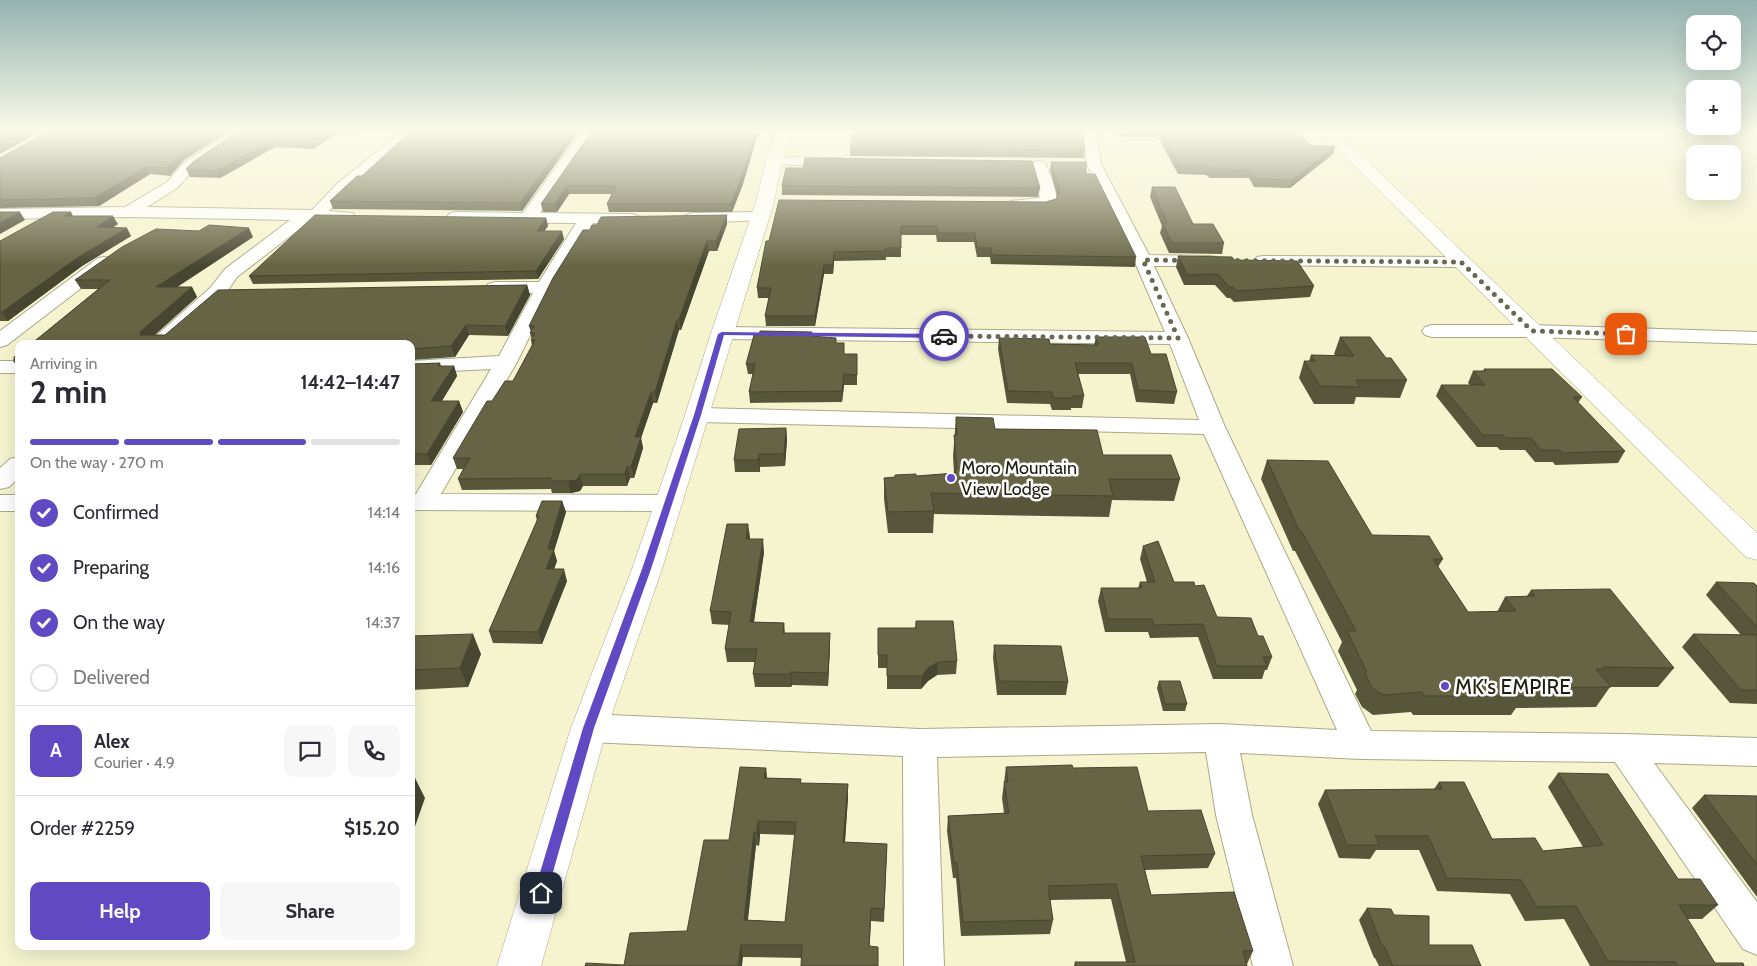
<!DOCTYPE html>
<meta charset="utf-8">
<style>
body{margin:0;font-family:Cabin,sans-serif;background:#f7f7f7;color:#2b2b33;height:100vh;display:flex;flex-direction:column;font-size:19px;white-space:nowrap}
*{box-sizing:border-box;margin:0}
p{font-size:16px;color:#7c7c81}
.icon{flex:none;width:28px;height:28px;fill:none;stroke:currentColor;stroke-width:2;stroke-linecap:round;stroke-linejoin:round}
.map{position:relative;flex:1;overflow:hidden}
.details{position:absolute;left:15px;top:340px;width:400px;height:610px;display:flex;flex-direction:column;background:#fff;border-radius:10px;box-shadow:0 5px 20px #0002}
.details>*{flex:none}
.controls{position:absolute;left:1686px;top:15px;display:grid;gap:10px}
.controls a{display:grid;place-items:center;width:55px;height:55px;border-radius:10px;background:#fff;box-shadow:0 5px 20px #0002;font-size:25px}
.pin{position:absolute;display:grid;place-items:center;width:42px;height:42px;color:#fff;margin:-21px;border-radius:10px;box-shadow:0 2px 8px #0006}
.courier{position:absolute;display:grid;place-items:center;width:50px;height:50px;margin:-25px;border:4px solid #5f4ac3;border-radius:50%;background:#fff;color:#222;box-shadow:0 1px 6px #0007}
.head em{font-style:normal;font-weight:800}
.head div{display:flex;flex-direction:column-reverse}
.head{display:flex;align-items:center;justify-content:space-between;height:85px;padding:0 15px}
h1{font-size:32px;font-weight:800;line-height:38px}
.bar{display:grid;grid-template-columns:repeat(4,1fr);gap:8px 5px;align-content:center;height:60px;padding:0 15px}
.bar i{height:6px;border-radius:4px;background:#e1e1e2}
.bar .current{background:#5f4ac3}
.bar p{grid-column:span 4}
.line{display:flex;align-items:center;gap:12px;padding:0 15px;border-top:1px solid #e1e1e2}
.line div{flex:1}
.round{display:grid;place-items:center;flex:none;width:52px;height:52px;border-radius:10px;background:#f7f7f7}
ol{padding:0 15px;list-style:none}
li{display:flex;align-items:center;gap:15px;height:55px}
li p{margin-inline-start:auto}
li .icon{padding:5px;border-radius:50%;background:#5f4ac3;color:#fff;stroke-width:4}
li:last-child{color:#7c7c81}
li i{width:28px;height:28px;border:2px solid #e1e1e2;border-radius:50%}
.action{display:flex;gap:10px;margin-top:auto;padding:10px 15px}
.action a{flex:1;height:58px;border-radius:10px;background:#5f4ac3;color:#fff;font-size:20px;font-weight:800;line-height:58px;text-align:center}
.action a+a{background:#f7f7f7;color:#2b2b33}
.map>svg:first-child{display:block}
.lines{fill:none;stroke-linecap:round;stroke-linejoin:round}
.street-casing{stroke:#aaa986;stroke-width:2}
.secondary-casing{stroke:#aaa986;stroke-width:1}
.street{fill:#fff;fill-rule:evenodd}
.secondary{fill:#fff;fill-rule:evenodd}
.wall{fill:#58563a;fill-rule:evenodd}
.shaded-wall{fill:#474630}
.building{fill:#666444;stroke:#474630;fill-rule:evenodd}
.route{fill:#5f4ac3}
.done{stroke:#696853;stroke-width:5;stroke-dasharray:0 9}
.poi-dot{fill:#5f4ac3;stroke:#fff;stroke-width:2}
.labels{text-anchor:middle;dominant-baseline:central;stroke-width:5;stroke-linejoin:round;paint-order:stroke}
.poi-label{font-size:18px;fill:#1e1d10;stroke:#fff;text-anchor:start}
.near-poi-label{font-size:21px;fill:#1e1d10;stroke:#fff;text-anchor:start}
</style>
<div class="map">
<svg width="1757" height="966" viewBox="0 0 1757 966">
<rect width="100%" height="100%" fill="#f5f4cf"/>
<g class="lines">
<defs>
<path id="street" d="M234,131H251L195,168L177,188L147,207L312,210L339,182L403,131H419L349,188L329,211L353,213L355,216L353,219L311,220L237,277L224,296L169,344H147L210,288L225,269L290,220L128,217L0,219V209L125,207L167,182L185,162Z
M582,131H596L540,213L632,214L638,216L640,219L638,222L632,224L593,223L554,287L517,362L441,494L668,495L677,497L681,503L677,509L668,511L411,510V494H416L491,369L411,373V361L499,356L533,293L495,294L488,292L486,288L488,284L495,282H539L576,223L455,222L449,220L447,217L449,214L455,212L523,213Z
M1082,131H1096L1101,164L1149,255L1210,256L1216,257L1219,261L1216,265L1210,266H1154L1188,338L1225,427L1371,731L1624,734L1757,738V766L1654,763L1757,902V955L1743,949L1615,762L1361,759L1240,753L1252,815L1293,966H1253L1216,815L1206,752L937,757L944,966H904L903,756L589,742L577,738L573,728L577,718L589,714L920,729L1220,724L1337,730L1204,434L698,422L690,420L687,415L690,410L698,408L1199,420L1170,344L722,339L715,337L712,333L715,329L722,327L1165,332L1134,260L1087,164Z
M774,157L839,158L844,159L846,162L844,165L839,166L769,164L767,161L769,158Z
M1039,161L1044,162L1046,165C1050,176 1061,195 1054,206L1048,208L1010,207L1008,204L1010,201L1040,198L1032,165L1034,162Z
M759,212L765,214L767,217L765,220L692,223L686,221L684,218L686,215L692,213Z
M1263,256L1461,257L1467,258L1470,262L1467,266L1461,267L1257,265L1254,261L1257,257Z
M104,257L110,258L113,262L110,266L7,345L0,347V331L98,258Z
M1432,325H1532L1757,332V344L1532,337H1432L1425,335L1422,331L1425,327Z
M0,361H19V373H0Z
M19,457V477L9,487L0,489V468L10,459Z
M0,495H19V511H0Z"/>
<path id="secondary" d="M777,131H792L782,161L774,202L662,569L607,728L541,966H497L571,728L632,569L685,415L711,333L756,202L766,161Z
M1320,131H1336L1757,533V560L1746,557Z"/>
</defs>
<use href="#street" class="street-casing"/>
<use href="#secondary" class="secondary-casing"/>
<use href="#street" class="street"/>
<use href="#secondary" class="secondary"/>
</g>
<path class="wall" d="M239,131H360L358,133H337L313,149L275,147L220,178L190,177L186,169Z
M579,131L522,211L333,209L330,201L362,176Z
M592,131L743,184L732,212H609L607,204L612,194H569L557,212H543L541,204Z
M1119,131H1297L1311,146H1335L1333,154L1290,188L1254,187L1249,178H1210L1206,175L1178,174L1158,137H1124Z
M850,148L1085,150L1084,158L850,156Z
M0,158L184,160L170,176L150,174L99,206L0,208Z
M1051,162L1086,174L1136,257L1135,267L991,264L990,257H977L974,242H937L936,235H901V257H886V260L834,261L833,274H824L815,326H766L765,316L769,298H758L757,288L769,241L1046,202L1056,199L1057,196L1050,170Z
M782,186L1040,188L1038,197L782,195Z
M1152,187L1193,224L1224,243L1222,254L1169,253L1160,233L1162,226L1150,197Z
M73,216L118,224L113,227L131,236L82,266L8,321H0V241Z
M546,218L548,226L544,231L564,239L538,279L253,284L249,276Z
M727,224L717,251H709L681,330H679L657,403H653L641,438L643,448L634,478H630L627,486H583L580,491L571,493H552L551,489L462,490L458,479L463,469H457L453,458L492,401L513,381L532,346L531,340L532,339L530,333L531,332L529,326Z
M253,237L177,287H192L197,297L154,335H165L527,285L530,295L508,336L469,335L455,357L411,360V344H31L98,289H81L75,280Z
M1178,256L1234,260L1314,286L1310,297L1234,302L1230,298H1227L1215,285H1184L1176,267Z
M759,335L812,336L837,343L844,354H857V385H844L842,402L750,403L749,392L753,374H748L746,364Z
M1096,337L1151,354L1177,392L1174,404L1136,402L1130,374H1078L1084,396L1082,408H1071V410H1052L1050,404L1007,403L998,349L999,338L1050,344L1094,345Z
M1340,337L1386,358L1407,380L1400,398L1356,397L1354,404H1314L1299,378L1304,361H1309L1311,355H1335L1334,354Z
M19,353V370L14,362Z
M440,363L441,366H454L457,376L442,401H459L463,412L431,465H411V364Z
M1484,369L1582,397L1578,403L1625,451L1618,463L1555,465L1553,462H1535L1525,450H1500L1497,447H1477L1436,396L1441,385H1470L1468,383L1473,371H1483Z
M956,417L995,429L1103,455L1180,479L1174,501L1112,500L1109,517L934,514L933,533H888L884,499V478L954,474L953,456Z
M786,428L787,440L785,466L760,467V472H735L734,460Z
M1267,460L1372,535L1443,559L1438,567L1468,612H1497L1505,597L1527,596L1531,590L1674,668L1658,687H1610L1596,707L1516,708L1511,715H1413L1411,712L1373,715L1362,707L1355,694L1357,690L1338,651L1342,642L1295,551H1293L1261,479Z
M562,501L566,512L554,551L557,561L554,569L567,581L542,644L493,643L489,631L537,521L536,516Z
M750,537V539L764,552L754,622L784,623L785,633L830,646L828,686L792,685L791,687H755L753,674L755,662H727L725,649L729,625L712,624L710,611Z
M1143,546L1174,582L1195,586L1217,617L1258,636L1272,657L1267,670H1265L1262,679H1213L1198,637L1150,638L1148,632H1105L1098,601L1101,588H1138L1140,582H1147L1140,559Z
M1716,582L1757,586V704L1730,703L1682,647L1693,634L1741,635L1706,595Z
M916,621L957,661L956,674L937,675L928,681L921,689H887V668H878V628H915Z
M411,636L481,654L468,687L411,690Z
M994,645L1068,682L1066,695H997L993,658Z
M1159,681L1187,704L1185,711H1163L1157,688Z
M1006,767L1073,768L1148,811L1215,854L1208,868L1145,870L1151,895L1253,951L1247,964V966H1074L1075,962H1126L1111,899L1050,900L1053,920L1050,934L961,936L956,878H953L947,831L948,816L1004,813L1002,798Z
M766,768L767,778L801,779V783L848,797L845,842L887,844L884,922L871,921L801,958L743,957L624,965L687,931L729,840ZM760,834L795,835L785,922L748,920L756,845L759,846Z
M1558,773L1678,879L1718,905L1702,919H1687L1715,963L1744,966H1590L1564,919L1525,921L1510,894L1437,891L1419,850H1376L1370,859L1339,858L1318,804L1325,790L1434,789L1439,782L1492,839L1543,851L1583,847L1548,787Z
M1704,795L1757,796V897L1692,808Z
M1367,908L1394,915L1429,945L1481,966H1379L1375,958H1374L1359,920Z"/>
<path class="shaded-wall" d="M25,131H42L0,154V144Z
M216,131H230L184,160L170,176L167,168L181,153Z
M326,131H337V133L313,149L311,141Z
M573,131H579L522,211L520,203Z
M756,131H759L743,184L732,212L731,204Z
M272,140L275,147L220,178L216,171Z
M1335,146L1333,154L1290,188L1292,180Z
M146,167L150,174L99,206L94,198Z
M567,186L569,194L557,212L555,204Z
M20,212L25,220L0,234V223Z
M71,212L75,220L64,216Z
M727,215V224L717,251L716,241Z
M113,216L118,224L102,235L97,227Z
M546,218L548,226L539,239L537,231Z
M127,228L131,236L82,266L8,321L2,312L77,258Z
M249,228L253,237L162,297L156,287Z
M562,231L564,239L538,279L536,271Z
M707,241L709,251L681,330L679,320Z
M834,252V261L833,274V265Z
M824,265V274L815,326V316Z
M527,285L530,295L508,336L505,326Z
M192,287L197,297L146,343L140,335V332Z
M677,320L679,330L657,403L655,392Z
M466,325L469,335L455,357L451,346Z
M454,366L457,376L435,412L431,401Z
M844,374V385L842,402V391Z
M651,392L653,403L641,438L643,448L634,478L631,467L635,437Z
M459,401L463,412L431,465L427,454Z
M786,428L787,440L785,466L784,454Z
M759,454L760,467V472L758,460Z
M627,467L630,478L627,486L625,474Z
M580,474L583,486L580,491L571,493L568,481Z
M562,501L566,512L554,551L557,561L550,580L546,569L548,549Z
M748,524L750,537L747,552L746,539Z
M763,539L764,552L752,635L750,622Z
M564,569L567,581L542,644L538,632Z
M830,633V646L828,686V673Z
M473,634L481,654L468,687L460,668Z
M938,662L937,675L928,681L921,689L922,676L928,668Z
M791,672L792,685L791,687L790,674Z
M766,768L767,781L764,778Z
M415,778L425,798L412,835L411,789Z
M848,784V797L844,855L843,842Z
M758,821L760,834L759,846L757,832Z
M754,832L756,845L746,933L744,920Z
M871,908V921L869,959V946Z
M741,945L743,957L742,966H738Z"/>
<path class="building" d="M0,131H25L0,144Z
M49,131H216L181,153L167,168L146,167L94,198L0,200V158Z
M239,131H326L311,141L272,140L216,171L186,169L193,162Z
M411,131H573L520,203L330,201L357,176H362Z
M592,131H756L742,176L731,204H607L616,186H567L555,204H541Z
M854,131H1082L1085,150L850,148Z
M1161,131H1297L1311,146H1335L1292,180L1257,179L1251,170L1212,169L1208,166H1180Z
M805,158L1032,161L1040,188L782,186L786,168H803Z
M1051,162H1086V174H1095L1136,257L992,255L991,248H977L975,233H938L937,226H901V248H885L886,251L834,252L833,265H824L815,316H765L771,288H757L766,241H769L779,200L1046,202L1056,199L1060,191Z
M1152,187H1175L1193,224H1213L1224,243H1172L1162,223H1167Z
M0,212H20L0,223Z
M53,212H71L64,216H113L97,227L127,228L77,258L2,312H0V241Z
M315,215L546,218L537,231H562L536,271L249,276Z
M727,215L716,241H707L679,320H677L655,392H651L635,437H641L631,467H627L625,474H580L577,480L568,481H549L551,478L458,479L470,458H453L487,401H492L505,381H513L535,340H531L535,333H530L534,326H529L553,278L583,230H590L592,225H597L601,217Z
M209,225L249,228L156,287H192L140,332V335H165L218,290L527,285L505,326L466,325L451,346L411,349V344H31L110,280H75L122,247L156,229L199,231Z
M1178,256L1232,257L1234,260L1297,261L1314,286L1237,291L1233,287H1229L1218,274L1187,275Z
M760,331L812,332L811,336L836,338V343H844V354H857V375L844,374L842,391L749,392L755,364H746L754,335H759Z
M1096,337H1145L1151,354H1166L1177,392L1138,390L1132,363H1075L1084,396H1073V398H1053L1052,392L1008,391L999,338L1049,339L1050,344L1098,345Z
M1340,337H1370L1386,358H1391L1407,380H1356L1360,387L1320,386L1304,361H1315L1311,355L1354,356Z
M19,353V362H14V357Z
M440,363L438,366H454L431,401H459L427,454H411V364Z
M1484,369H1552L1582,397H1573L1625,451L1562,453L1560,450H1541L1531,438H1506L1503,435H1483L1441,385H1485L1473,371H1486Z
M956,417L993,418L995,429L1097,430L1103,455H1171L1180,479H1109L1113,496L931,493L934,511L888,512L884,478L895,477V475L916,474V476L956,473L955,468L957,469L954,435H957Z
M786,428L784,454H759L758,460H734L739,429Z
M1267,460L1328,461L1372,535L1429,536L1443,559H1433L1468,612L1516,611L1505,597L1535,596L1531,590L1610,589L1674,668L1604,667L1605,669H1596L1611,687L1520,688L1525,696H1424L1422,692L1384,695L1372,688L1365,674L1367,672L1347,631H1356L1302,532H1300Z
M542,501H562L548,549H554L546,569H564L538,632L489,631L539,516H536Z
M727,524H748L746,539H763L750,622L784,623L783,633H830L828,673L791,672L790,674H753L757,649H725L731,612L710,611Z
M1158,541L1174,582H1194L1195,586L1204,585L1217,617L1251,618L1258,636H1263L1272,657H1263L1267,666H1217L1203,624L1154,625L1152,619H1108L1101,588H1142L1140,582H1155L1143,546Z
M1716,582L1754,583L1757,586V627Z
M916,621H953L957,661L938,662L928,668L922,676H887V655H878V628H916Z
M473,634L460,668L411,670V636Z
M1693,634L1757,635V690H1741Z
M994,645L1061,646L1068,682L999,681Z
M1159,681H1180L1187,704H1165Z
M1072,765L1073,768L1137,767L1148,811L1201,810L1215,854L1141,856L1151,895L1234,892L1253,951H1243L1247,966H1076L1075,962H1135L1116,884L1048,886L1053,920L963,922L957,863H954L948,816L1009,813L1004,782H1008L1006,767Z
M740,767L766,768L764,778L801,779L800,783L848,784L843,842L887,844L884,909L871,908L869,946L878,947V966H801L802,945H741L738,966H585L586,963L624,965L630,933L687,931L704,840H729ZM758,821L796,822L785,922L744,920L754,832H757Z
M1558,773L1608,774L1678,879H1700L1718,905H1679L1715,963H1743L1744,966H1678L1676,962L1608,961L1576,906L1537,907L1521,880L1447,878L1428,836H1375L1379,845H1347L1325,790L1442,789L1439,782H1464L1492,839L1535,838L1543,851L1603,845Z
M415,778L411,789V779Z
M1704,795L1757,796V865Z
M1367,908L1391,909L1394,915L1429,916V945H1472L1481,966H1393L1384,946H1382Z"/>
<linearGradient id="sky" x2="0" y2="1"><stop stop-color="#94b3af"/><stop offset="0.49" stop-color="#fafae9"/><stop offset="1" stop-color="#fafae9" stop-opacity="0"/></linearGradient>
<rect width="1757" height="267" fill="url(#sky)"/>
<path class="route" d="M722,332L944,334L948,336L944,338L724,335L701,415L651,569L594,728L547,893L545,897L541,899L536,897L534,893L583,728L642,569L694,415L718,334Z"/>
<g class="lines">
<path class="done" d="M944,336L1178,338L1143,260L1461,262L1532,331L1626,334"/>
</g>
<g class="poi-dot">
<circle cx="951" cy="478" r="5"/>
<circle cx="1445" cy="686" r="5"/>
</g>
<g class="labels">
<g class="poi-label">
<text x="961" y="468">Moro Mountain<tspan x="961" dy="21">View Lodge</tspan></text>
</g>
<g class="near-poi-label">
<text x="1455" y="686">MK's EMPIRE</text>
</g>
</g>
</svg>
<div class="controls">
<a><svg class="icon" aria-label="locate" viewBox="0 0 24 24"><circle cx="12" cy="12" r="6"/><path d="M12 2v4M12 18v4M2 12h4M18 12h4"/></svg></a>
<a>+</a>
<a>−</a>
</div>
<div class="pin" style="left:1626px;top:334px;background:#ea580c"><svg class="icon" aria-label="bag" viewBox="0 0 24 24"><path d="M5 8h14l-1 12H6zM9 8a3 3 0 0 1 6 0"/></svg></div>
<div class="pin" style="left:541px;top:893px;background:#1f2937"><svg class="icon" aria-label="home" viewBox="0 0 24 24"><path d="M3 11l9-7 9 7M6 9v11h12V9"/></svg></div>
<div class="courier" style="left:944px;top:336px"><svg class="icon" aria-label="car" viewBox="0 0 24 24"><path d="M5 17H2v-5l4-1 3-4h7l3 4 3 1v5h-3M9 17h6M6 11h13"/><circle cx="7" cy="17" r="2"/><circle cx="17" cy="17" r="2"/></svg></div>
<section class="details">
<div class="head"><div><h1>2 min</h1><p>Arriving in</p></div><em>14:42–14:47</em></div>
<div class="bar"><i class="current"></i><i class="current"></i><i class="current"></i><i></i><p>On the way · 270 m</p></div>
<ol>
<li><svg class="icon" aria-label="check" viewBox="0 0 24 24"><path d="M5 12l5 5 9-10"/></svg>Confirmed<p>14:14</p></li>
<li><svg class="icon" aria-label="check" viewBox="0 0 24 24"><path d="M5 12l5 5 9-10"/></svg>Preparing<p>14:16</p></li>
<li><svg class="icon" aria-label="check" viewBox="0 0 24 24"><path d="M5 12l5 5 9-10"/></svg>On the way<p>14:37</p></li>
<li><i></i>Delivered</li>
</ol>
<div class="line" style="height:90px"><b class="round" style="background:#5f4ac3;color:#fff">A</b><div><b>Alex</b><p>Courier · 4.9</p></div><a class="round"><svg class="icon" aria-label="chat" viewBox="0 0 24 24"><path d="M4 5h16v11H9l-5 4z"/></svg></a><a class="round"><svg class="icon" aria-label="phone" viewBox="0 0 24 24"><path d="M5 4h4l2 5-3 2q2 4 5 5l2-3 5 2v4C11 20 4 13 5 4z"/></svg></a></div>
<div class="line" style="height:65px"><div>Order #2259</div><b>$15.20</b></div>
<div class="action"><a>Help</a><a>Share</a></div>
</section>
</div>
